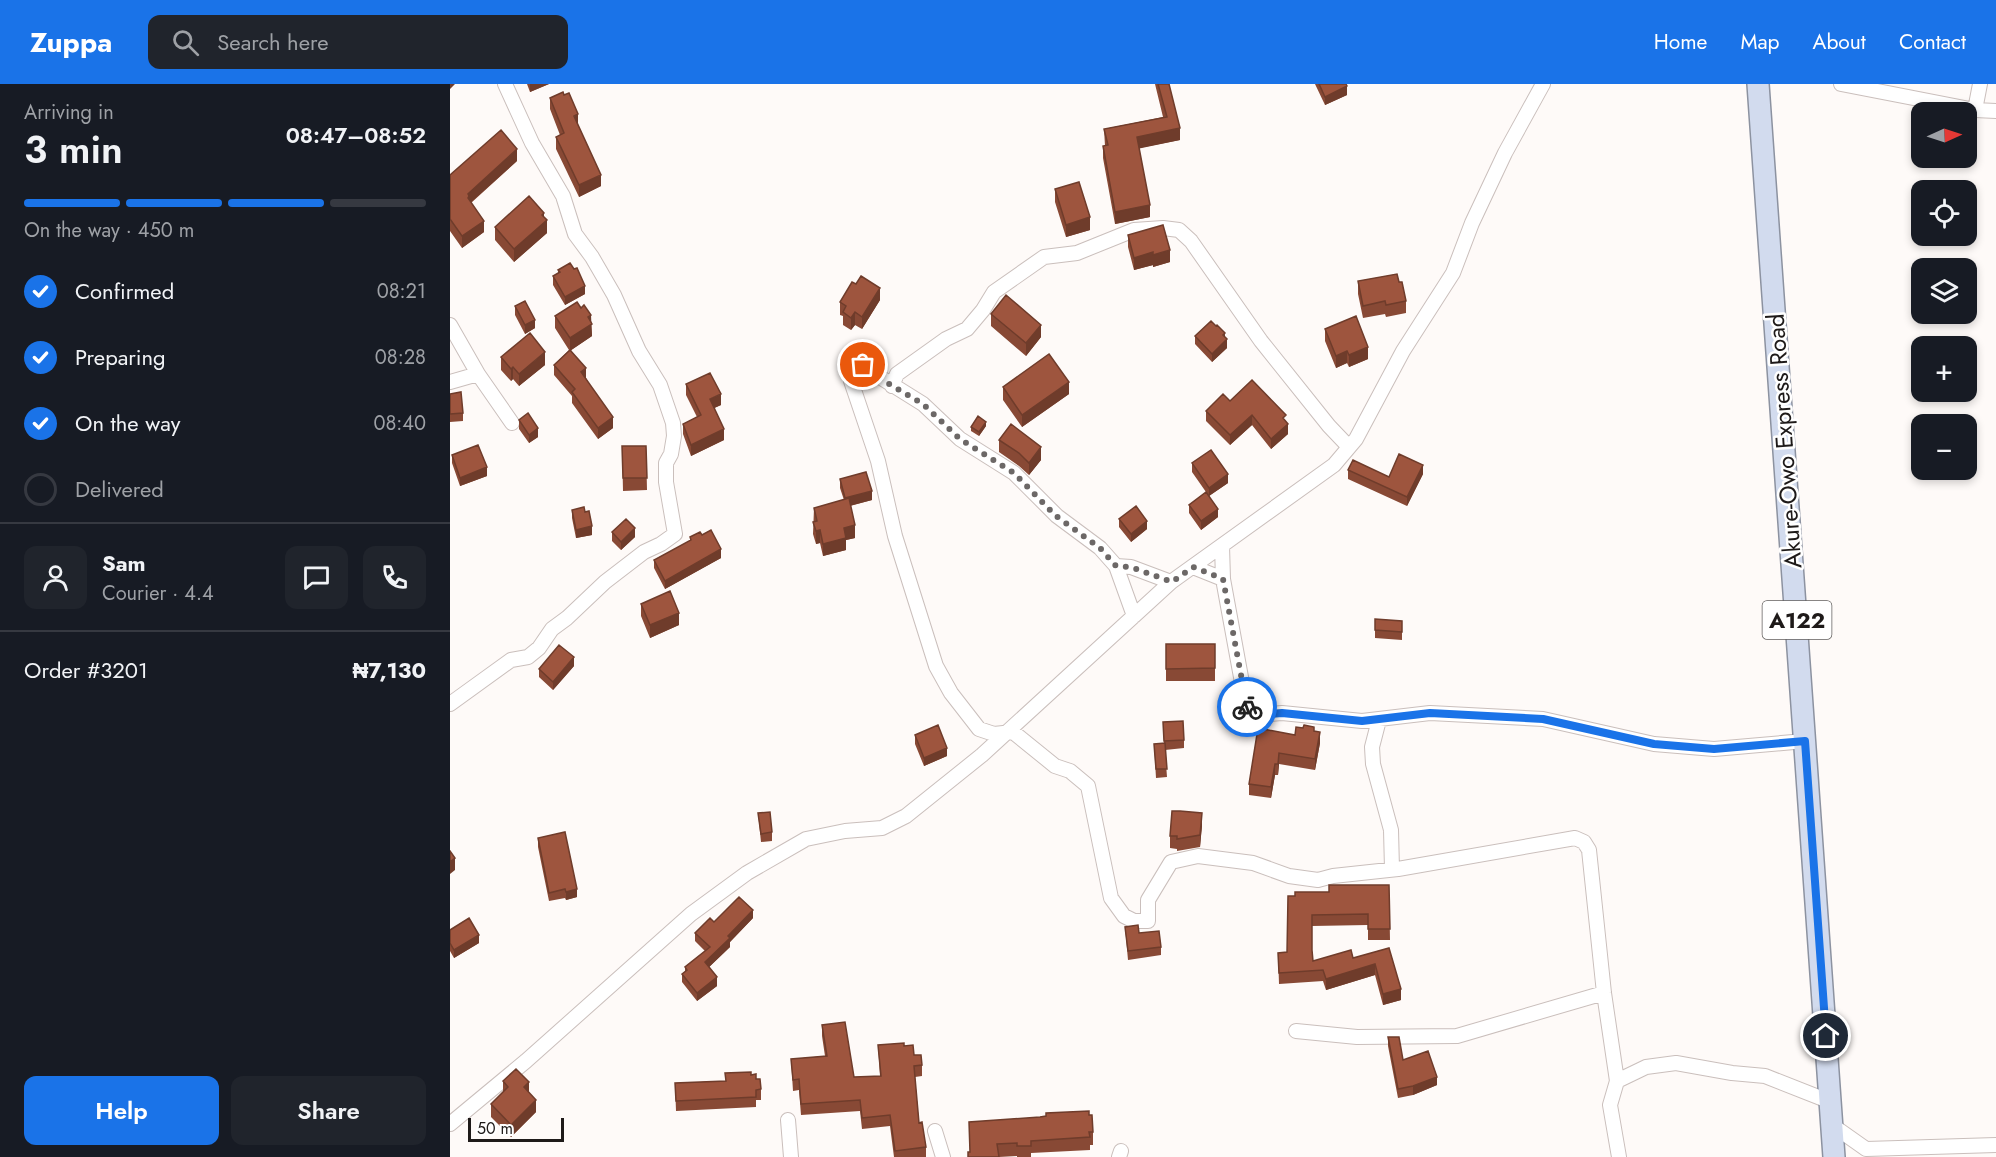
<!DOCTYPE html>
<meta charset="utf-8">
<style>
body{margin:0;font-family:Jost,sans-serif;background:#20242c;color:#f1f3f6;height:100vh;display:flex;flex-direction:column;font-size:22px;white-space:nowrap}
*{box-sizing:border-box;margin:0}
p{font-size:20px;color:#9ea1a6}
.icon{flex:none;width:33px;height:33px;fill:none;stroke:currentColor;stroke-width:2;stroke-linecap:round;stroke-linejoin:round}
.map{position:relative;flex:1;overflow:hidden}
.side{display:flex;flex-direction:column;background:#171b24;width:450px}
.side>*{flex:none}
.needle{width:39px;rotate:87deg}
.controls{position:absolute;left:1461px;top:18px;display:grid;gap:12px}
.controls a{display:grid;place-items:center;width:66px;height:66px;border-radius:12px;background:#171b24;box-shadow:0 3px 9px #0003;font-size:30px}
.scale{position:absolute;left:18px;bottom:15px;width:96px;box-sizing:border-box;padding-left:6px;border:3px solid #1e1a19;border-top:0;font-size:16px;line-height:21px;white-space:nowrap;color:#1e1a19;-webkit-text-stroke:4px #fff;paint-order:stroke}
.pin{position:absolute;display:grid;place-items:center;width:51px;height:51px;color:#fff;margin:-26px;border:3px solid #fff;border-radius:50%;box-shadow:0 2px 6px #0007}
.courier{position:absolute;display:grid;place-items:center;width:60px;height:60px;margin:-30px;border:4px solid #1a73e8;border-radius:50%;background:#fff;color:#222;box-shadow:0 2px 8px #0007}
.summary em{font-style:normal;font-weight:600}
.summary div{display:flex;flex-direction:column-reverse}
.summary{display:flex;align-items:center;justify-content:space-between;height:102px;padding:0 24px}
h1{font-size:39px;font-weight:600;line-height:45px}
.bar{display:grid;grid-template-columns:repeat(4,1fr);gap:9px 6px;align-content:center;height:72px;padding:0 24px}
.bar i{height:8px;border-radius:4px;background:#363941}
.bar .selected{background:#1a73e8}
.bar p{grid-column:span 4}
.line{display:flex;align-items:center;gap:15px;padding:0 24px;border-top:2px solid #363941}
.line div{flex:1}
.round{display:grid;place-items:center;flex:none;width:63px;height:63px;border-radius:12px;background:#20242c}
ol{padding:0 24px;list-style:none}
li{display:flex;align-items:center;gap:18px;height:66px}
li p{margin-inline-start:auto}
li .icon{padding:6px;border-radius:50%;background:#1a73e8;color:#fff;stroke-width:4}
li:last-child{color:#9ea1a6}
li i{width:33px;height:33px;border:3px solid #363941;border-radius:50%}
.action{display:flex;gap:12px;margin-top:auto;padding:12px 24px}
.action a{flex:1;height:69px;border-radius:12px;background:#1a73e8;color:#fff;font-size:24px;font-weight:600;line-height:69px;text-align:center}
.action a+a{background:#20242c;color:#f1f3f6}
header{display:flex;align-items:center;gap:36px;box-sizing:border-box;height:84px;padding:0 30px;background:#1a73e8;color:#fff}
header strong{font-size:28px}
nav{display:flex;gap:33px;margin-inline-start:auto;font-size:21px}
.search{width:420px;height:54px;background:#20242c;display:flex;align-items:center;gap:15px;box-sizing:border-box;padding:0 21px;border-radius:12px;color:#9ea1a6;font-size:22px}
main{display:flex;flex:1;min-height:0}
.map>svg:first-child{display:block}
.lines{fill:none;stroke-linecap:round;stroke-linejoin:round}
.minor-casing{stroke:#cabfbc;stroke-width:16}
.trunk-casing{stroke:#8c92a0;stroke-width:24}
.minor{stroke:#fff;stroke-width:14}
.trunk{stroke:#d2dbee;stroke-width:21}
.wall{fill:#884935}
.shaded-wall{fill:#6f3c2b}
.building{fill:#9e553e;stroke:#6f3c2b;stroke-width:1.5}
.done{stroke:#6c6867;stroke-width:6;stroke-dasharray:0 10.8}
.route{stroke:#1a73e8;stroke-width:8}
.labels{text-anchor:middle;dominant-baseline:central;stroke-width:5;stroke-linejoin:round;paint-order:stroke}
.shield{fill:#fff;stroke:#625f5e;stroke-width:1.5}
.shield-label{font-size:22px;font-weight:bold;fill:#1e1a19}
.street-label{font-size:24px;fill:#1e1a19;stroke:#fff}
</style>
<header>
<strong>Zuppa</strong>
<div class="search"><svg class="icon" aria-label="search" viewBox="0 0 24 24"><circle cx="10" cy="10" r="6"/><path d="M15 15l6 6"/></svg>Search here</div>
<nav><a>Home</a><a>Map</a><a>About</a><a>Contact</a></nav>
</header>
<main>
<section class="side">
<div class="summary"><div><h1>3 min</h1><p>Arriving in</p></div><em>08:47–08:52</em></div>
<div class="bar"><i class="selected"></i><i class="selected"></i><i class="selected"></i><i></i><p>On the way · 450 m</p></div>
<ol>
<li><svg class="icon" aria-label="check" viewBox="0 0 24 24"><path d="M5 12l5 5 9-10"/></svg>Confirmed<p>08:21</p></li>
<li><svg class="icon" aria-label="check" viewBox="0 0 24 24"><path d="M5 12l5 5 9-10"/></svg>Preparing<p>08:28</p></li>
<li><svg class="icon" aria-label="check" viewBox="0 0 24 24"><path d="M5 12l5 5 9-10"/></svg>On the way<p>08:40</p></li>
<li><i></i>Delivered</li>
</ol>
<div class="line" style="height:108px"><a class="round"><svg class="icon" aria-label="person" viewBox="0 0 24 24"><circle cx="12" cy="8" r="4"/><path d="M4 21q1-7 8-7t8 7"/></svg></a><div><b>Sam</b><p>Courier · 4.4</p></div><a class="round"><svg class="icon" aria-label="chat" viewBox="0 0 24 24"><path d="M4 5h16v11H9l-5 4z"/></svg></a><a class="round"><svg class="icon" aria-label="phone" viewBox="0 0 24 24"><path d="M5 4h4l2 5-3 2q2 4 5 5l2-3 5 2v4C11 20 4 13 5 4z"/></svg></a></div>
<div class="line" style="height:78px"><div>Order #3201</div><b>₦7,130</b></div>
<div class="action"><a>Help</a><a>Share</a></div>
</section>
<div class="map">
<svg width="1546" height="1073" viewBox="0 0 1546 1073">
<rect width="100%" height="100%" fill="#fefaf8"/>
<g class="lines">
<defs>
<path id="minor" d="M1391,0L1525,26L1546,27
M1525,26L1530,0
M0,241L28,290
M0,298L28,290L62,339
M442,302L447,290L496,255L517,245L533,226L544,208L594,173L627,169L684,146L713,144L729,146L741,157L811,257L879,342L899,363
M772,462L773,495
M666,482L681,483L721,498
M743,483L773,495L795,615L798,625L807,631L832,629L912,637L980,629L1093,635L1204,660L1264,665L1355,657
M684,532L666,482L650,464L607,432L564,389L510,355L473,320L401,275V297L428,377L445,452L486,582L501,609L529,645L544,650L563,648L605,682L620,687L638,702L661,814L674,832L684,837H698V816L721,778L748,772L803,779L839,792L868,796L883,792L948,785L1125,754L1134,758L1139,766L1154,909L1167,997
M0,620L61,576L78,573L89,564L102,545L117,534L155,498L194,468L211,460L225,450L216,398V379L221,370L224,352L223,339L210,301L189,267L164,211L142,173L125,150L113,112L82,59L55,0
M929,636L922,663L923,680L941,746L942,785
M846,947L907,953L1007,952L1154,909
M338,1036L341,1073
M0,1040L76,977L241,830L297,789L356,755L395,747L432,744L456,732L532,671L721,498L884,381L906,355L953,267L1003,189L1022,139L1055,69L1093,0
M1382,1041L1416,1065L1546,1061
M485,1047L493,1073
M669,1073L671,1067
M1169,1073L1160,1021L1167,997L1196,983L1226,979L1282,989L1315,992L1381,1018"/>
<path id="trunk" d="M1308,0L1384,1073"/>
</defs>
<use href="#minor" class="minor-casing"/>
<use href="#trunk" class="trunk-casing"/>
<use href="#minor" class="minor"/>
<use href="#trunk" class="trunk"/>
</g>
<path class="wall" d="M77,0H99L80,8Z
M705,0H719L730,56L689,64L700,133L665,140L653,74V62H655L654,45L713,33Z
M865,0H896L897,11L875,21Z
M100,14L128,41L151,102L129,113L106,65V53L110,51L100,25Z
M67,77L21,119L34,148L12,164L0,147V91Z
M605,105L640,146L616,153L605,118Z
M94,133L97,149L64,178L45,156V143Z
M678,151L720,178L703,183V181L684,186L678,163Z
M108,186L135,210L115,221L103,201V192L108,189Z
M908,197L949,198L956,217V229L936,233L935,230L913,234L908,210Z
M430,216L412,245L405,241L401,246L393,241V232L390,231V218Z
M65,222L85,244L75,250L65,231Z
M541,230L591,253L576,272L541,242Z
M105,232L141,238L142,252L121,266L163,344L148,355L122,319V312L104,291V281L119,266L105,244Z
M875,245L918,275L899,283L897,279L886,284L875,257Z
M745,252L775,254L777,264L762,278L745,260Z
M51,273L95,281L69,302L63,295L61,297L51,286Z
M236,300L271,321L264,324L274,356L241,372L233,350V340L247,333L236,311Z
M553,303L619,310L572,343L553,316Z
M0,310L13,329V337L0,338Z
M780,317L836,338L838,350L821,365L802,341L780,361L756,337V327Z
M69,336L88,353L79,359L69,345Z
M536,342L529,352L521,347V343Z
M549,356L591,376L579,391L569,382L549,368Z
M172,362H196L197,406L173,407Z
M2,371L37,392L10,402L2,379Z
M742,379L778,399L759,412L768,433L751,446L739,429V421L756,408L742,388Z
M898,386L939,393L973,390L957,422L898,395Z
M390,395L422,416L400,422L405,454L396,456V466L373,472L370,459L366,460L363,450L364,424L394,416L390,404Z
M122,426L135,428L142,451L126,454L122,434Z
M669,435L697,445L681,458L669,443Z
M162,448L185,453L171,466L162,457Z
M252,451L271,474L215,505L204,484V476L240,457V453Z
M191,520L229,541L200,554L191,532Z
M925,535L952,537V556L925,554Z
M716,560H765V597H716Z
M124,582L103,606L89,593V585Z
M713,638L734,656V664L715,666L717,693L706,694L704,660L714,659Z
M864,647L870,659L865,686L829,680L828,691H825L821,714L799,711V700L845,651Z
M465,651L497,672L474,682L465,660Z
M308,729L322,748V757L311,758Z
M752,741L750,763L727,767V765L720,764V752Z
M88,754L127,813L116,816L115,814L99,817L88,763Z
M939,801L940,856H918V841L862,842V867L863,877L903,874L939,864L951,916L933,921L925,891L876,906L873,897L829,900L828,869L837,868L845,812Z
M303,834L280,858V863L259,883L267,902L247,917L232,898V890L235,888V883L255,867L245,857V849L264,838Z
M675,843L689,849L711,863V871L678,876Z
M0,846L29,859L4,874L0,867Z
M372,941L404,993L430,992L428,961L454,962L464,971L472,981V992L465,993L469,1039L476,1063V1073H444L440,1042L412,1045L410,1027L351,1031L349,1006L343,1007L341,975L375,972L372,952Z
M938,953L953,976L987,1001L963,1011L948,1014L938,962Z
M301,991L306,995L311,1005V1016H306V1023L226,1027L225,999L275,997Z
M53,997L79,1009L86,1028L61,1053L41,1033V1020L53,1008Z
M639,1031L643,1048V1061H640V1066L581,1069V1073H567V1072L549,1073H518V1068H520L519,1038Z"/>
<path class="shaded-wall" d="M0,0H5L0,5Z
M80,0H99L80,8Z
M897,2V11L875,21V13Z
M128,30V42L124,32Z
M730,44V56L687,65V53Z
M67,65V77L19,120L18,110Z
M151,91V102L129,113V101Z
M700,121V133L665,140V128Z
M94,129V139L97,136V149L64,178V165Z
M640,133V146L616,153V141Z
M34,137V148L12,164V152Z
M720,166V178L703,183V171Z
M703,168V181L684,186V174Z
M135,202V210L115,221V213Z
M430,204V216L412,245V233Z
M405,228V241L401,246V234Z
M141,231L142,252L120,267V254L138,233Z
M85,236V244L75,250V241Z
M591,241V253L576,272V259Z
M775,249V257L777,255V264L762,278V270Z
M918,263V275L899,283V271Z
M897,267V279L886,284V272Z
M95,268V281L69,302V290Z
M63,283V295L61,297V285Z
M136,284V295L131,288Z
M619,298V310L572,343V331Z
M271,310V321L260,326V315Z
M802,331V341L780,361V351Z
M163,333V344L148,355V344Z
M536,338V342L529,352V348Z
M838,340V350L821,365V355Z
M88,344V353L79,359V351Z
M274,345V356L241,372V361Z
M591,363V376L579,391V379Z
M973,381V390L957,422V413Z
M37,383V392L10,402V394Z
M778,390V399L759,412V404Z
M422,407V416L395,423V414Z
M768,425V433L751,446V437Z
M697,437V445L681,458V450Z
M405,441V454L396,456V466L373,472V460L394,444Z
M142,442V451L126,454V446Z
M185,444V453L171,466V458Z
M370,446V459L366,460V447Z
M271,465V474L215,505V497Z
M229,529V541L200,554V541Z
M124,573V582L103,606V598Z
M870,648V659L865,686V675Z
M497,664V672L474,682V674Z
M829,669V680L828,691V680Z
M825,680V691L821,714V703Z
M752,729V741L750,763V751Z
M5,774V786L0,790V778Z
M127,805V813L116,816V808Z
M303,826V834L280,858V863L255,887V878L278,852Z
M29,851V859L4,874V866Z
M925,880V891L876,906V895Z
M267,893V902L247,917V909Z
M951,905V916L933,921V910Z
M987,993V1001L963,1011V1002Z
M79,998V1011L74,1003Z
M86,1016V1028L61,1053V1041Z"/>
<path class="building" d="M708,0H719L730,44L687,53L700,121L665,128L653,62L658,61L654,45L717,33Z
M869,0H896L897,2L875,13Z
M113,8L114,11L119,9L128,30L124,32L151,91L129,101L106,53L114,49L100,14Z
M51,46L67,65L18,110L19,112L18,114L34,137L12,152L0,135V91Z
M629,98L640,133L616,141L605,105Z
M79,112L94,129L92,131L97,136L64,165L45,143Z
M713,141L720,166L703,171V168L684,174L678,151Z
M120,179L124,185L127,184L135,202L115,213L103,192L110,188L108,186Z
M947,190L949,198H952L956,217L936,221L935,217L913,222L908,197Z
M411,192L430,204L412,233L405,228L401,234L393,228L396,222L390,218L402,198L406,200Z
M556,211L591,241L576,259L541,230Z
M75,217L85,236L75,241L65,222Z
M127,218L131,224L134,221L141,231L138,233L142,240L120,254L105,232Z
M906,232L918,263L899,271L897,267L886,272L875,245Z
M761,237L766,242L767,241L775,249L773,251L777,255L762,270L745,252Z
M80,249L95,268L69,290L63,283L61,285L51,273Z
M120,266L136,284L131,288L163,333L148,344L122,308L125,305L104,281Z
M599,270L619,298L572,331L553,303Z
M260,289L271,310L260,315L274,345L241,361L233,340L251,331L236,300Z
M802,296L836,331L833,334L838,340L821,355L802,331L780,351L756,327L773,310L780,317Z
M11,308L13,329L0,330V310Z
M78,329L88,344L79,351L69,336Z
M528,332L536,338L529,348L521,343Z
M561,340L591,363L579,379L569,369L549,356Z
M28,361L37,383L10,394L2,371Z
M172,362H196L197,394H173Z
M761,366L778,390L759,404L742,379Z
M949,370L973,381L957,413L898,386L903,376L939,393Z
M416,388L422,407L395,414L390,395Z
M756,408L768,425L751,437L739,421Z
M399,414L405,441L394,444L396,454L373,460L370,446L366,447L363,438L367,437L364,424Z
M686,422L697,437L681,450L669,435Z
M134,423L135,428L139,427L142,442L126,446L122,426Z
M176,435L185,444L171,458L162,448Z
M261,446L271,465L215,497L204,476L241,456L240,453L250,448L252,451Z
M220,507L229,529L200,541L191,520Z
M925,535L952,537V548L925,546Z
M716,560H765V584L716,585Z
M109,561L124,573L103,598L89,585Z
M733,637L734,656L714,657L713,638Z
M488,641L497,664L474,674L465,651Z
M854,641L864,643V647L870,648L865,675L829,669L828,680H825L821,703L799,700L808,644L845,651L846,643L853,644Z
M715,659L717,685H706L704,660Z
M722,727H730L752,729L750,751L727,755V752H720Z
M320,728L322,748L311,750L308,729Z
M115,748L127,805L116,808L115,805L99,809L88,754Z
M0,767L5,774L0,778Z
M879,801H939L940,845H918V830L862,831V866L863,877L901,866L903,874L939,864L951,905L933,910L925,880L876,895L873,886L829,889L828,869L837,868L838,812H845V808H879Z
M289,813L303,826L278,852L280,854L255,878L267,893L247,909L232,890L237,886L235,883L260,863L245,849L260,834L264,838Z
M19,834L29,851L4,866L0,859V846Z
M688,841L689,849L709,847L711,863L678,867L675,843Z
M395,938L404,993L431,992L428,961L454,959V962L463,961L464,971H471L472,981L464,982L469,1039L472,1038L476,1063L445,1067L440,1031L412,1034L410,1016L351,1020L349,995L343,996L341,975L377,972L372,941Z
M938,953H949L953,976L978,967L987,993L963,1002L948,1005Z
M66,985L79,998L74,1003L86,1016L61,1041L41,1020L58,1003L53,997Z
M301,988V991L306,990V995H310L311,1005L306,1006V1013L226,1017L225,999L276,997L275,989Z
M639,1027V1031H642L643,1048H639L640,1053L581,1057V1062H567V1059L547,1060L549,1073H518V1068H520L519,1038L590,1033L596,1032V1029Z"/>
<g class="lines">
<path class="done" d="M413,281L439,300L473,320L510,355L564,389L606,432L650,464L666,482L681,483L722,498L743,483L773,495L797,623"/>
<path class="route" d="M797,623L807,631L832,629L912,637L980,629L1093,635L1204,660L1264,665L1355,657L1376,952"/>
</g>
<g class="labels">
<rect class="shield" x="1312.5" y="517" width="69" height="38" rx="4.5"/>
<g class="shield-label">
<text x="1347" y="536">A122</text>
</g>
<g class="street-label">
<text transform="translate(1334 357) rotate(-94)">Akure-Owo Express Road</text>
</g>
</g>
</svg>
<div class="controls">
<a><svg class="needle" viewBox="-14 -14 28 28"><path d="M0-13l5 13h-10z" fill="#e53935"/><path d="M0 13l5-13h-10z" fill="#9ea1a6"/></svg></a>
<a><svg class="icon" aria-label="locate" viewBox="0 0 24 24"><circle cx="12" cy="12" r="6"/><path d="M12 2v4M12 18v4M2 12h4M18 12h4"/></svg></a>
<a><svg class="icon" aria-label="layers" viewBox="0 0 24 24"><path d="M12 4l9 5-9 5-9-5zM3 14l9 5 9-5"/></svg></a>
<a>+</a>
<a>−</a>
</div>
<div class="scale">50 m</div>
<div class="pin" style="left:413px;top:281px;background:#ea580c"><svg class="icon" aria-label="bag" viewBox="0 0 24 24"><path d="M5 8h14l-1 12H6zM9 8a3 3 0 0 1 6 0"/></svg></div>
<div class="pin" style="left:1376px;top:952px;background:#1f2937"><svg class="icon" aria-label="home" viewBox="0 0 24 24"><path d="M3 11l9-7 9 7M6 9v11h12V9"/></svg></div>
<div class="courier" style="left:797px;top:623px"><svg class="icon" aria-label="bike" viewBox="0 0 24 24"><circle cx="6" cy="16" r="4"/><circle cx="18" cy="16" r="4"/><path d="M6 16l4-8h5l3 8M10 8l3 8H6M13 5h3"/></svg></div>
</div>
</main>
